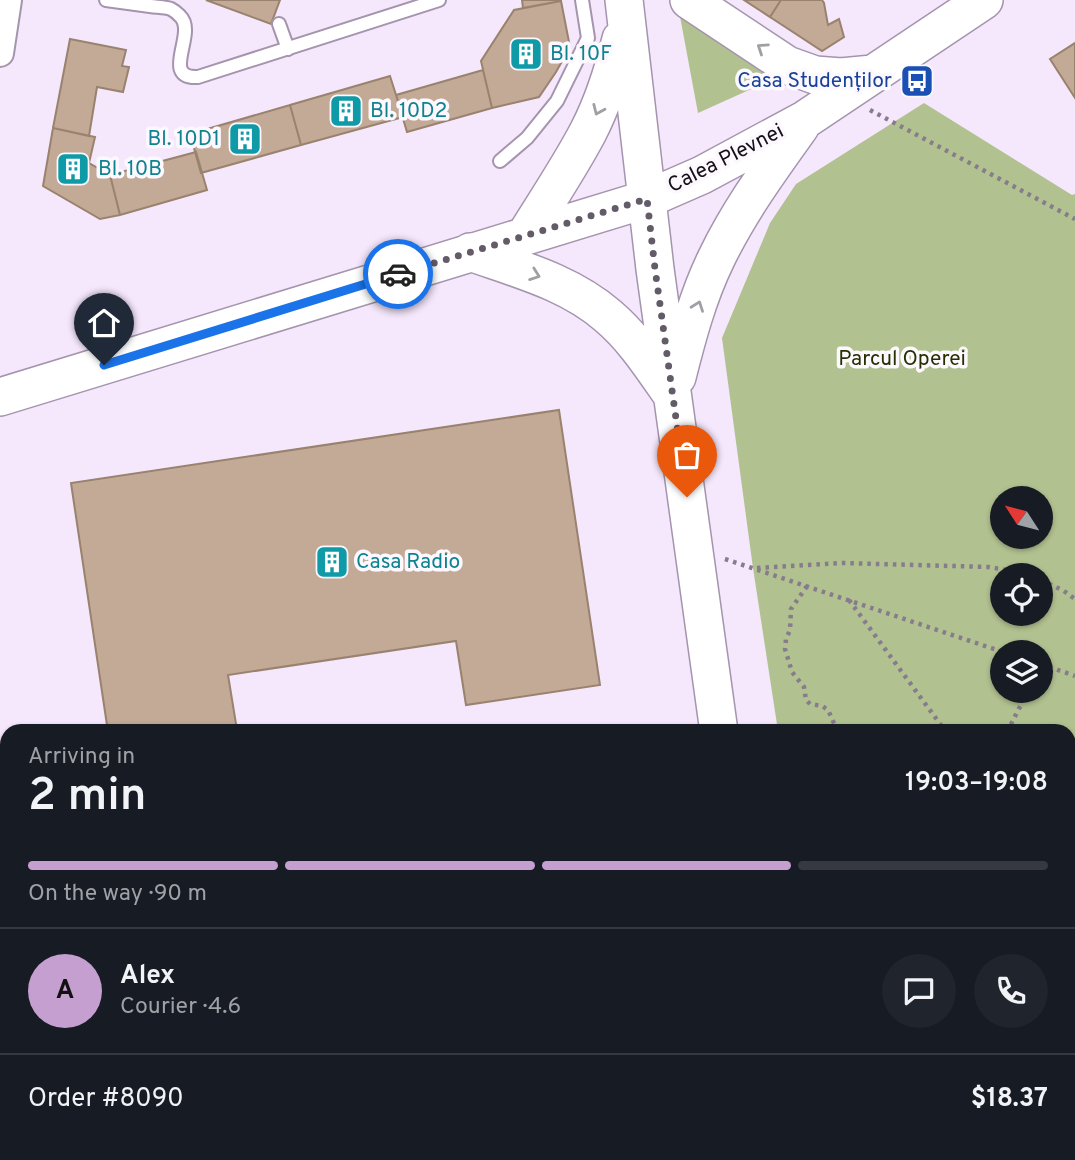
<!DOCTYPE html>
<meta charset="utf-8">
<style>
body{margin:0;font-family:Overpass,sans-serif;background:#20242c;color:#f1f3f6;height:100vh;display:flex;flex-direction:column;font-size:26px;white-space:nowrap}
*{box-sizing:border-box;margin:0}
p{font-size:23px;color:#9ea1a6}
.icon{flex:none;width:38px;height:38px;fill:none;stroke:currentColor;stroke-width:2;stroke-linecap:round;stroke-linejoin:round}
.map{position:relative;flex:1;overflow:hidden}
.panel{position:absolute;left:0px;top:724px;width:1076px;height:436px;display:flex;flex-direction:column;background:#171b24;border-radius:21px 21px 0 0;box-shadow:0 2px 5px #0004}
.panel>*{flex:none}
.needle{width:46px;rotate:306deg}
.controls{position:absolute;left:990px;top:486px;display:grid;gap:14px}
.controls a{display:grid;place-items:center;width:63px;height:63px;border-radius:50%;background:#171b24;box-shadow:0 2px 5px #0004;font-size:35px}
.pin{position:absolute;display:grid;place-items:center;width:60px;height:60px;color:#fff;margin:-72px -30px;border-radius:50% 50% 50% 0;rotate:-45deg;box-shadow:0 0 7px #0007}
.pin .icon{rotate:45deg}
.courier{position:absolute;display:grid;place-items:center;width:70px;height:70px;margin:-35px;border:5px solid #1a73e8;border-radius:50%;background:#fff;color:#222;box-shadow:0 2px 9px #0007}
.overview em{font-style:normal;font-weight:600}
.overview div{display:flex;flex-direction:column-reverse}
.overview{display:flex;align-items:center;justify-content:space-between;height:119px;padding:0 28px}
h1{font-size:46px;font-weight:600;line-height:52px}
.bar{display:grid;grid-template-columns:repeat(4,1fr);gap:10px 7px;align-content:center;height:84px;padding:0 28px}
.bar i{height:9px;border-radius:5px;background:#363941}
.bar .active{background:#c69fd1}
.bar p{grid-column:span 4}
.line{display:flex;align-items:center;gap:18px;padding:0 28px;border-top:2px solid #363941}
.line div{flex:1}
.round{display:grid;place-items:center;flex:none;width:74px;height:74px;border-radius:37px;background:#20242c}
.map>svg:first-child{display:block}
.green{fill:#b2c190;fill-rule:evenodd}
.water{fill:#68a8d0}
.building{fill:#c2aa96;stroke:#99826e;stroke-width:2}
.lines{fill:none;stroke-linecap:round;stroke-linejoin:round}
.lane-casing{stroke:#a494ad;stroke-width:16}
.street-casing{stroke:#a494ad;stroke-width:30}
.secondary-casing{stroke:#a494ad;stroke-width:40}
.path{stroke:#867c8b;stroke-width:4.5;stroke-dasharray:3.5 5;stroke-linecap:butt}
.lane{stroke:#fff;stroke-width:12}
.street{stroke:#fff;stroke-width:26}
.secondary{stroke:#fff;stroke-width:37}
.oneway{stroke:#a19fa3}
.done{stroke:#635b68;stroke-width:7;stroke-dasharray:0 12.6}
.route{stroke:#1a73e8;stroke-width:9}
.labels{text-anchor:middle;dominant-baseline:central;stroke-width:7;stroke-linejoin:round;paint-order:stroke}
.culture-label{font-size:21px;fill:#0d838f;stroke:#fcf8fe;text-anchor:start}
.transit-label{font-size:21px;fill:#164399;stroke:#fcf8fe;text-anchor:end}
.street-label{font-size:21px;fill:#150f18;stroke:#fcf8fe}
.park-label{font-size:21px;fill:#253000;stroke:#fcf8fe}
</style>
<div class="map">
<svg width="1075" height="1160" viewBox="0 0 1075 1160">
<rect width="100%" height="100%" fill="#f5e7fc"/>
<path class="green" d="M679,11L780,76L698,113Z
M924,103L1072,195L1075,194V951L1069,954V732L778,731L753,568L722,338L770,223L796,184ZM1003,499H1041V537H1003ZM1003,576H1041V614H1003ZM1003,653H1041V691H1003Z"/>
<path class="water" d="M1075,1029V1134L1069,1137V1032Z
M833,1153H1036L1022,1160H834Z"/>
<path class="building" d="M206,0H280L271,24Z
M522,0H561V1L523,8Z
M744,0H781L770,17Z
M781,0H822L824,3L828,25L839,19L844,37L822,51L770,17Z
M561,1L570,47L556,72L539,97L492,108L481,61L514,10Z
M70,39L126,50L122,66L129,67L123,92L97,87L89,136L53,128Z
M1075,43V98L1050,59Z
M483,70L492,108L407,132L396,95Z
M390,76L403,117L301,145L290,105Z
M290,105L301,145L201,173L190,134Z
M53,128L95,137L89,163L110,175L120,215L100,219L43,186Z
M196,152L207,190L120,215L110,175Z
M559,410L600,685L466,705L456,641L228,675L237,730L227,732H108L71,483Z"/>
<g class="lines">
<defs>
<path id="lane" d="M106,0C121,2 135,4 150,6C157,7 166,7 171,9C173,10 179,15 180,16C198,33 159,79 198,77L439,0
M279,24L288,49
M500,161L527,138L557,101L588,38L582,0"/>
<path id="street" d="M0,53L8,0"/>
<path id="secondary" d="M624,0L655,269L719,732
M689,0L787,65L815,75L841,77L873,74
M525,236C546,202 569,168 588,132C603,103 613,72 621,39
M470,252C518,269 569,282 608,316C633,337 651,365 670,392
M677,377C687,337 698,296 716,259C739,211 770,169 800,127
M0,397L647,199L702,175L806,119L984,0
M1069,988L1075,985
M777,1153L778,1160
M686,1160L707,1153"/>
</defs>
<use href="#lane" class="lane-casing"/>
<use href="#street" class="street-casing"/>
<use href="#secondary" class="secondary-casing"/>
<path class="path" d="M870,110L1075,219
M725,559L1006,653
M757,568L843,563L988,567L1019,572L1030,576
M1041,580L1064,591L1075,599
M807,586L791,609L790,630L786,639L785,649L792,672L804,687L806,700L810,704L822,706L828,710L838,732
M849,600L946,732
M1041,664L1075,676
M1007,732L1028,691
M1069,768L1075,766
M1069,860H1075"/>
<use href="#lane" class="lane"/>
<use href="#street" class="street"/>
<use href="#secondary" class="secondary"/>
</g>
<defs><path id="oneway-chevron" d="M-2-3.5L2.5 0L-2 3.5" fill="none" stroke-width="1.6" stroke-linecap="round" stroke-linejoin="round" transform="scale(1.75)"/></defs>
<g class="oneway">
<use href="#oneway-chevron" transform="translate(762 48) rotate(-146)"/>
<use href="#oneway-chevron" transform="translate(598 110) rotate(114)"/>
<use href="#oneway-chevron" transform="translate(535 275) rotate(20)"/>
<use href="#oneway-chevron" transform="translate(698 306) rotate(-70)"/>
</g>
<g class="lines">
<path class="done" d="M398,274L647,199L655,269L687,497"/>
<path class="route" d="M104,365L398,274"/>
</g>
<defs>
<symbol id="building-square" viewBox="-11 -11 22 22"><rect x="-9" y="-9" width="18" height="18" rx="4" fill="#0f9aa8" stroke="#fcf8fe"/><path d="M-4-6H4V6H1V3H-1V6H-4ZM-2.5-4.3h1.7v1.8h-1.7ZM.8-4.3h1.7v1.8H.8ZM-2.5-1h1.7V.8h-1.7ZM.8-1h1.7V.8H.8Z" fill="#fff"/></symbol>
<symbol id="bus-square" viewBox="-11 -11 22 22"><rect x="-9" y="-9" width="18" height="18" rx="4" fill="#1a4fb4" stroke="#fcf8fe"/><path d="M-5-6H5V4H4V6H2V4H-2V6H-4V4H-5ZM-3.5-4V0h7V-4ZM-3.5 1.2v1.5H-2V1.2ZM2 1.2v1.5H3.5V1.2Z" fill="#fff"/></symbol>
</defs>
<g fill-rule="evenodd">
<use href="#building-square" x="507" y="35" width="38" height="38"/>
<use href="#bus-square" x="898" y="62" width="38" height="38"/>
<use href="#building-square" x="327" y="92" width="38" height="38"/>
<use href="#building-square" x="226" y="120" width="38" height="38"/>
<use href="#building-square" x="54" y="150" width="38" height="38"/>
<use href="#building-square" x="313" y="543" width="38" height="38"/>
</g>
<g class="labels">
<g class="culture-label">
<text x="550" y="54">Bl. 10F</text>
<text x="370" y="111">Bl. 10D2</text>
<text x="220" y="139" text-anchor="end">Bl. 10D1</text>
<text x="98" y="169">Bl. 10B</text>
<text x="356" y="562">Casa Radio</text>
</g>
<g class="transit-label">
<text x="892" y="81">Casa Studenților</text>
</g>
<g class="street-label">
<text transform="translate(726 159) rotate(-27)">Calea Plevnei</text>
</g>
<g class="park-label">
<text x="902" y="359">Parcul Operei</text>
</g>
</g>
</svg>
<div class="controls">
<a><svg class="needle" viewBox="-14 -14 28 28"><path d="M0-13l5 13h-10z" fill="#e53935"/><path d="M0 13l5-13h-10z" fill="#9ea1a6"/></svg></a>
<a><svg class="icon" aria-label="locate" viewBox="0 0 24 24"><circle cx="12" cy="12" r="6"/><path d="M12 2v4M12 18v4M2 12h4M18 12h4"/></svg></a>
<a><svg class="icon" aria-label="layers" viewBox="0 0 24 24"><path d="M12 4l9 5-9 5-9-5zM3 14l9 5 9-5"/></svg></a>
</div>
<div class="pin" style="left:687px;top:497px;background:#ea580c"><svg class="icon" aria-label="bag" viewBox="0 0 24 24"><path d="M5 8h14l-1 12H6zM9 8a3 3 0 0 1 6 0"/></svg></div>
<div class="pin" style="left:104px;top:365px;background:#1f2937"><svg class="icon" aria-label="home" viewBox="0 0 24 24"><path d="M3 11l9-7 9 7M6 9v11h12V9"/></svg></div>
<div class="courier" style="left:398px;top:274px"><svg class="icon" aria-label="car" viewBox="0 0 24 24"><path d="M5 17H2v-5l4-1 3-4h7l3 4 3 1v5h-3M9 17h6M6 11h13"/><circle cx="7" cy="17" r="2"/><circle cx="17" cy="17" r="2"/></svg></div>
<section class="panel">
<div class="overview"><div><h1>2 min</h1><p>Arriving in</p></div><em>19:03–19:08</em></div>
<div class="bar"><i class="active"></i><i class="active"></i><i class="active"></i><i></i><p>On the way · 90 m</p></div>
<div class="line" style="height:126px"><b class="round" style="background:#c69fd1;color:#111">A</b><div><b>Alex</b><p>Courier · 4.6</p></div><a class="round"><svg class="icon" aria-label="chat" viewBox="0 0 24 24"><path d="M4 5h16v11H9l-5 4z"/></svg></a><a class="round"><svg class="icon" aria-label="phone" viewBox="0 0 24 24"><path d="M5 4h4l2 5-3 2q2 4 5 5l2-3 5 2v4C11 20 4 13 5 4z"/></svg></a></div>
<div class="line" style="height:91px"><div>Order #8090</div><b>$18.37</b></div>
</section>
</div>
